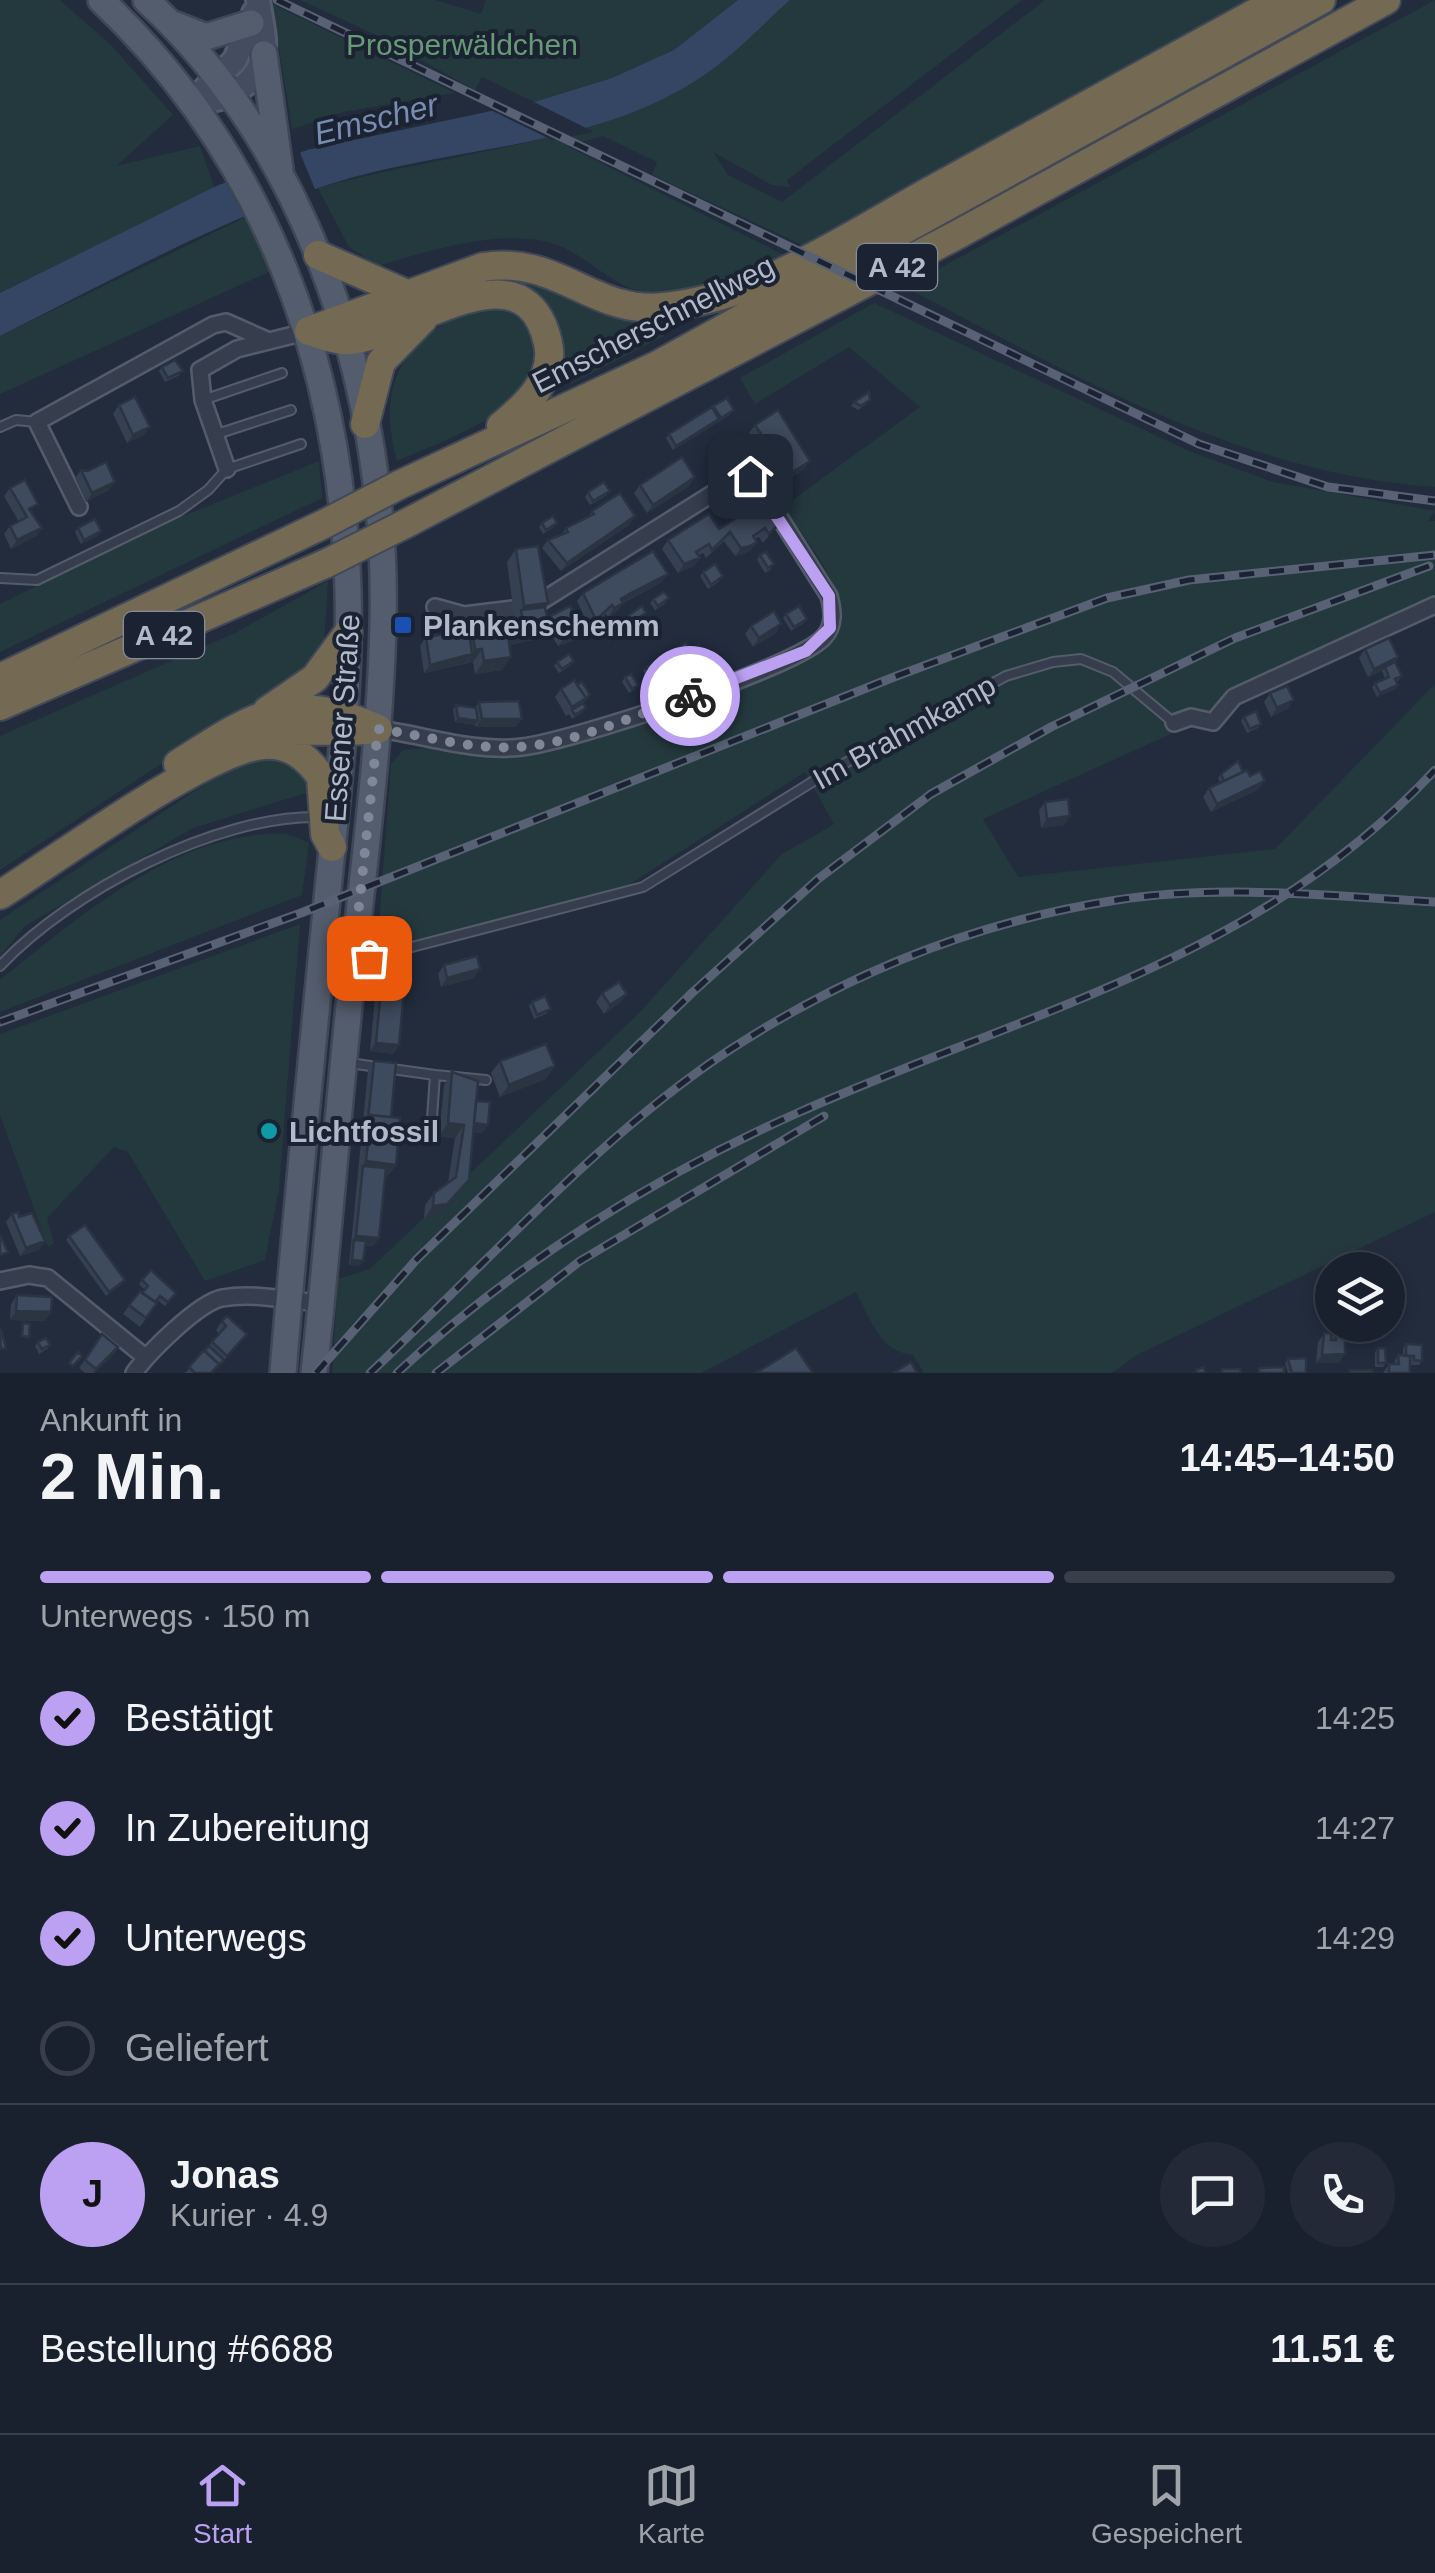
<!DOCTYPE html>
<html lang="de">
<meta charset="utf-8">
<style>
body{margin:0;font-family:Arial,sans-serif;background:#232936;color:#f1f3f6;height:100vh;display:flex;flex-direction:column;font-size:38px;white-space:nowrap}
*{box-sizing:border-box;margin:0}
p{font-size:32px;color:#9fa3aa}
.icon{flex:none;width:55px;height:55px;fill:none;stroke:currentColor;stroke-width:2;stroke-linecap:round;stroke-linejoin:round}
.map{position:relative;height:1373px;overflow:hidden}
.details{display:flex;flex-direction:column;background:#1a212e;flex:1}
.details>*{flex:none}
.controls{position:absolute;left:1315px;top:1252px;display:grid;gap:20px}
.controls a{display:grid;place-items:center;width:90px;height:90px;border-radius:50%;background:#1a212e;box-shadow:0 5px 15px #0003,0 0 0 2px #383e4a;font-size:50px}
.pin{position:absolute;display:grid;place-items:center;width:85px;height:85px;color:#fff;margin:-42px;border-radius:20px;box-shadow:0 5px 15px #0006}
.courier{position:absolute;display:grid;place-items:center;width:100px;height:100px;margin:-50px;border:8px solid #bca0f2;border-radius:50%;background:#fff;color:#222;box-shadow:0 2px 12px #0007}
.summary em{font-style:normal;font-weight:600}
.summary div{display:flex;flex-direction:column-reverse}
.summary{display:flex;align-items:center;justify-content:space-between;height:170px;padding:0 40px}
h1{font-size:65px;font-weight:600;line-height:75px}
.bar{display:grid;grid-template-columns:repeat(4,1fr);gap:15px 10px;align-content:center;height:120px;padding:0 40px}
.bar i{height:12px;border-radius:8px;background:#383e4a}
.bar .on{background:#bca0f2}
.bar p{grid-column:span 4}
.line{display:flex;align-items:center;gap:25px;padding:0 40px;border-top:2px solid #383e4a}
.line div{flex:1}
.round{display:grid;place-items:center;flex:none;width:105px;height:105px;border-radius:52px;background:#232936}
ol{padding:0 40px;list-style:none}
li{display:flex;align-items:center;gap:30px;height:110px}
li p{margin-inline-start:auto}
li .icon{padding:10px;border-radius:50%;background:#bca0f2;color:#111;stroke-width:4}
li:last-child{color:#9fa3aa}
li i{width:55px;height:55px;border:5px solid #383e4a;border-radius:50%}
.menu{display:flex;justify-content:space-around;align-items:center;height:140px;border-top:2px solid #383e4a;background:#1a212e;font-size:28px;color:#9fa3aa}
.menu a{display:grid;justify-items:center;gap:5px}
.menu .on{color:#bca0f2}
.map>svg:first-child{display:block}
.green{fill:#24393e}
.water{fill:#354665}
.pier{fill:#222c3d}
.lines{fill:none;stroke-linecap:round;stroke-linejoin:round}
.service-casing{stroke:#545c6b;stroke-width:12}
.minor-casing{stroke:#545c6b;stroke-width:20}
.secondary-casing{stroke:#545c6b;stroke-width:28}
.primary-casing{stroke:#3f4756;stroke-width:30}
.motorway-casing{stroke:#414958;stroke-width:32}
.service{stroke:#363e4d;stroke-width:8}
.minor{stroke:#363e4d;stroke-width:15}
.secondary{stroke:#444d60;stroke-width:22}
.primary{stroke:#545d6d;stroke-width:25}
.motorway{stroke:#746953;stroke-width:28}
.rail-casing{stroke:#586274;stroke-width:9}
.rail{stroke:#1b2332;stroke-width:5;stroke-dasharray:15;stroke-linecap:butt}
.motorway-bridge-casing{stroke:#414958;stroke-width:32;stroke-linecap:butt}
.motorway-bridge{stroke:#746953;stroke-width:28}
.wall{fill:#354050}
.shaded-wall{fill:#2b3441}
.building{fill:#3e4a5d;stroke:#2b3441;stroke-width:2.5}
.done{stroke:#808898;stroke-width:10;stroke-dasharray:0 18}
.route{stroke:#bca0f2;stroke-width:12}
.transit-dot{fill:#1a4fb4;stroke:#1b2332;stroke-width:4}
.culture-dot{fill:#0f9aa8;stroke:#1b2332;stroke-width:4}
.labels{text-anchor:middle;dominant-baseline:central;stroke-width:8;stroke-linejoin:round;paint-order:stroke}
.shield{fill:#1b2332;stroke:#858c9c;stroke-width:2.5}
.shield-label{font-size:28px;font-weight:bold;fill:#b2b9c9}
.park-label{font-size:30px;fill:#689a77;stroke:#1b2332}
.street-label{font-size:30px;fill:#b2b9c9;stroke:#1b2332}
.poi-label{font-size:30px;font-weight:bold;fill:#b2b9c9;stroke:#1b2332;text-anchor:start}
.water-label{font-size:32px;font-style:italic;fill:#798db2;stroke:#1b2332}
</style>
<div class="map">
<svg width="1435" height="1373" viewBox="0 0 1435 1373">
<rect width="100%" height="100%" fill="#222c3d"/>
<path class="green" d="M0,0H60L111,45L173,115L116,166L200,146L214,187L0,293Z
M300,0H435L481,14L486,0H738L674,50L612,78L534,102L482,77L475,90L376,35Z
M790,0H1022L787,180L790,187L772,185L713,152L728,175L782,202L1045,0H1265L809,248L652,175L657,162L603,136L567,146L788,257C736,285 673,314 616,281C592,267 571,246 543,241C491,231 428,251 378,266L349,247L318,188C439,154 609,143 710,71C739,51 764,23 790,0Z
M1435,0V487C1243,474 1073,375 905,287Z
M272,4L455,93L343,112L292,129Z
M244,218L271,271L0,394V336Z
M502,278H532L664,320V336L571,384L545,319L458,290Z
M874,303L1189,451L1273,482L1435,511L1428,521H1435V614L983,819L1018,877L1275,849L1435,684V1212L1137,1355L1112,1373H924L913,1355C880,1352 871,1320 856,1292L701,1373H332L338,1279L370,1269L640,1012L781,855L834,824L805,772L630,884L377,950L391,764L403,750L425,748L428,742L510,754L576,744L827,646C863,600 809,547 783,507L920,407L849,347L755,404L740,378Z
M478,305C506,309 520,312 533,337C565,403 429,446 397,461C375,380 405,339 478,305Z
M319,461L322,498L0,652V604L164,524Z
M328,581L324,643L304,668L308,674L281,685L0,870V736L235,633Z
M276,754L300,766L309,792L193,828L25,926L0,956V920L219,775Z
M287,834L309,843L302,895L0,1012V980C80,916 179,829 287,834Z
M300,924L279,1189L265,1260L205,1281L128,1152L114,1147L47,1218L54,1243L48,1247L0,1115V1034Z"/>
<path class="water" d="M738,0H790C764,23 739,51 710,71C597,152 446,144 318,188C208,226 104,284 0,336V293L214,187L307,150L534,102L612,78L674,50Z"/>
<path class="pier" d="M527,98L534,102L594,132L552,140L484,107Z
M298,148L317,194L247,222L223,178Z"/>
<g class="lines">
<defs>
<path id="service" d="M203,400L282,373
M0,427L16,420L37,422
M214,435L291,410
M0,578L37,580L179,511L208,490L227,469L301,444
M358,961L643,887L825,774L1006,676L1053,662L1081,659L1113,672L1174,723
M0,966C69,892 216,815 319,817
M349,1063L435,1075L431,1132
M435,1075L486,1080"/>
<path id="minor" d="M227,469L203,400L200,370L237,349L309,331
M79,507L37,422L213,325L226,322L269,341
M435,607L464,615L513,609
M1174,723L1191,717L1213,722L1234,697L1435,605
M378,729C425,735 474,753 522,747C569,742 794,668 823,638C835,626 833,611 829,596L762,490L750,476L742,475L537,604
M0,1281L29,1275L48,1278L145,1357
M134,1373C148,1353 198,1303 222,1298C255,1292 289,1301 322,1303"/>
<path id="secondary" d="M205,89L235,60L254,13
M193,101C222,103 254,88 263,57C267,41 260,16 258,0"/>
<path id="primary" d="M101,0C267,157 341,365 348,590C351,701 335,811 325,921C310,1072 295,1222 283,1373
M146,0C315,154 389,402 383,626C380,738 366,848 354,958C339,1096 329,1235 314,1373
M176,25L206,37L251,23
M264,54L280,169"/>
<path id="motorway" d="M318,255L407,294
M309,331L483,267C559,255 593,315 664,307C764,297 853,233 939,186C1052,124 1165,62 1279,0
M309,331C321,334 336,341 347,340C404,339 524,236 548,343C556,379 525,406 501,426
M365,424L381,362L423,319
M399,485L656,366L1321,0
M403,525L953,237L1386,0
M0,678L324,524
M0,706L327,563
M267,711L315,678L348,633
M251,736C294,726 334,734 377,729
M178,764C253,716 290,688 378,729
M0,895C56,860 206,750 263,745C290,743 307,757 321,777L325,834L332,847"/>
</defs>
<use href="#service" class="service-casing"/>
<use href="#minor" class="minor-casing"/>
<use href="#secondary" class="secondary-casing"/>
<use href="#primary" class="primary-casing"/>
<use href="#motorway" class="motorway-casing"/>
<use href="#service" class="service"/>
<use href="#minor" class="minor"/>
<use href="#secondary" class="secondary"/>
<use href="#primary" class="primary"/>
<use href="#motorway" class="motorway"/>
<defs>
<path id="rail" d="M277,0L1199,444L1328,487L1435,501
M0,1022L301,913L894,677L1107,598L1189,580L1435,555
M316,1373L417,1259L693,992L818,879L931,794L1051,727L1235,638L1429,566
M370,1373C482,1268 603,1132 731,1049C848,973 979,921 1117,900C1220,884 1332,896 1435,902
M397,1373C514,1264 656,1175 802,1111C1030,1010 1258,961 1435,770
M436,1373L580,1261L824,1116"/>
</defs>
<use href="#rail" class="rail-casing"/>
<use href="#rail" class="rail"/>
<defs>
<path id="motorway-bridge" d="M324,524L399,485
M327,563L403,525"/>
</defs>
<use href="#motorway-bridge" class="motorway-bridge-casing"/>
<use href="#motorway-bridge" class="motorway-bridge"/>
</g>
<path class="wall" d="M162,367L180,375L165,382L159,371Z
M854,402L867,404L858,410L851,406Z
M119,405L144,435L127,443L113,414Z
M713,406L731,414L673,450L666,438L669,434Z
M755,425L804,469L782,484L749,433Z
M81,470L109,490L86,502L75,478Z
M695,477L689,486L647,513L634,493L640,485Z
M10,488L42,528L36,536L11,549L4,534L10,526L19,522L4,496Z
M610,491L607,495L590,505L585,497L588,492Z
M592,511L629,525L561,571L542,548L548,540L562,534L566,528L588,517Z
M781,522L763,543L759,537L755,539L751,550L744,554L735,556L724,541L706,558L703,553L698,556L700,558L694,566L678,573L662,549L668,540L719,529Z
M542,523L554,527L543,534L539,527Z
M78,528L101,531L98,536L81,544L75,532Z
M516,549L545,607L547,618L579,633L573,641L558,646L552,636L509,645L502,670L475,674L473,662L424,673L420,646L426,637L469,630L472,626L507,629L511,624L515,623L507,562Z
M760,555L771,569L765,573L757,560Z
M703,572L720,581L708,589L700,576Z
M662,582L623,603L617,611L608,617L606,614L590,629L577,601L583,593Z
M653,599L666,603L655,610L650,603Z
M646,613L643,617L630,626L626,619L629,615Z
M786,614L804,623L791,631L783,618Z
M751,626L776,633L753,647L745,634Z
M606,629L619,633L608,641L603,634Z
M1365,649L1398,657L1395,662L1402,676L1397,682L1398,685L1395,689L1377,697L1372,687L1375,683L1385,679L1382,671L1368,677L1359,658Z
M691,650L704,660L692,668L690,665L674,675L665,661L671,652Z
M574,661L571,665L559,673L554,666L557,662Z
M646,667L665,674L651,683L643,671Z
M625,677L635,689L629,693L622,682Z
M577,685L590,695L583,703V712L572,719L569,714L566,716L555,697L561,689Z
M1270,693L1288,709L1271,717L1264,702Z
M479,702L516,727H476L475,725L455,722L453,709L456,705L475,708Z
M1244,717L1261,724L1258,728L1247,733L1241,721Z
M1243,772L1259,789L1211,812L1203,797L1209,788L1220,783L1218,778L1221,774Z
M1045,802L1070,816L1064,825L1041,828L1039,810Z
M444,965L474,978L441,987L438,974Z
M383,967L399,1045L393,1054L370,1051L377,976Z
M602,993L621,1002L604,1014L596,1002Z
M532,1002L548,1013L534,1019L529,1006Z
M374,1061L391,1117L396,1165L387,1177H385L379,1238L373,1246H366L360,1266L349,1265L368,1070Z
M500,1061L546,1079L500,1097L491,1073Z
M452,1072L476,1101L488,1125L482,1133L474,1132L469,1180L460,1193L438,1216L424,1219L425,1205L434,1193L448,1182L455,1138L439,1136L444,1085Z
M12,1214L19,1217L45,1241L39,1250L20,1256L6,1222Z
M69,1236L122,1284L106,1296L66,1240Z
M142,1280L176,1293L165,1306L157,1300L155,1302L157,1303L140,1327L123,1314L140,1291L142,1293L145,1290L139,1284Z
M17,1295L51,1312L45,1321L10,1320L11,1304Z
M222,1321L247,1334L213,1373H185L219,1334L216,1330Z
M1336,1330L1339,1363H1316L1318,1342L1324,1333L1331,1337Z
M102,1334L118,1347L112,1356L94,1373H85L79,1368Z
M38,1342L50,1345L47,1349L39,1354L35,1346Z
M1406,1344L1422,1361L1419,1365H1411L1410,1360V1373H1383L1389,1364H1393L1398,1355H1403V1348Z
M1378,1348L1386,1363L1383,1367H1375V1352Z
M1288,1359L1306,1373H1288L1285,1363Z"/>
<path class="shaded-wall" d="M719,419L716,423L673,450L676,446Z
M150,427L144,435L127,443L133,435Z
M810,461L804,469L782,484L788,475Z
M695,477L689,486L647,513L653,505Z
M115,482L109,490L86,502L92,493Z
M635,516L629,525L561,571L567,563Z
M42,528L36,536L11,549L17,540Z
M101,531L98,536L81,544L84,540Z
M757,542L751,550L744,554L735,556L741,548Z
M700,558L694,566L678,573L684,564Z
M668,574L662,582L623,602L621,599Z
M548,603L539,616L521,610L524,606Z
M623,603L617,611L608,617L614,608Z
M781,624L776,633L753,647L759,638Z
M558,627L552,636L507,645L512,637Z
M579,633L573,641L558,646L564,638Z
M482,649L473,662L467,663L475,650Z
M472,654L466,663L424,673L430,665Z
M511,657L502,670L475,674L484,661Z
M695,657L689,665L674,675L680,667Z
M1398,657L1392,666L1385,667L1382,671L1368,677L1374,669Z
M1398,685L1395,689L1377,697L1380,693Z
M1294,700L1288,709L1271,717L1277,708Z
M458,718L478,721L475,725L455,722Z
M482,719H522L516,727H476Z
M1265,781L1259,789L1211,812L1217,804Z
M1070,816L1064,825L1041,828L1047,819Z
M480,969L474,978L441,987L447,978Z
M627,994L621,1002L604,1014L610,1005Z
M376,1043L399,1045L393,1054L370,1051Z
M555,1066L546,1079L500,1097L509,1085Z
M448,1123L464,1125L455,1138L439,1136Z
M472,1123L488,1125L482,1133L466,1132Z
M366,1161L396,1165L387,1177L363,1175V1166L358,1174Z
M469,1180L460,1193L438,1216L424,1219L433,1206Z
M356,1236L379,1238L373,1246L354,1245V1240L350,1244Z
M45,1241L39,1250L20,1256L26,1248Z
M352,1260L363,1261L360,1266L349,1265Z
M16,1311L51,1312L45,1321L10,1320Z
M118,1347L112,1356L93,1373L96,1369Z
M1345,1354L1339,1363H1316L1322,1355Z"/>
<path class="building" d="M175,360L183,371L168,378L162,367Z
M869,392L870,400L861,406L854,402Z
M135,397L150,427L133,435L119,405Z
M727,398L734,410L721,418L713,406Z
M712,407L719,419L676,446L669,434Z
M778,410L810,461L788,475L755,425Z
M682,457L695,477L653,505L640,485Z
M106,462L115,482L92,493L81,470L88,471Z
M25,480L38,504L29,509L42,528L17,540L10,526L27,517L10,488Z
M604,482L610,491L593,501L588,492Z
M620,493L635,516L567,563L548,540L568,532L566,528L594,514L592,511Z
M766,499L781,522L769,534L765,528L753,536L757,542L750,546L741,548L730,532L712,550L709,544L696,552L700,558L684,564L668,540L709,514L719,529Z
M553,516L557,523L546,530L542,523Z
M95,519L101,531L84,540L78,528Z
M538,546L548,603L524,606L516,549Z
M653,551L668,574L629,594L621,599L623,603L614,608L612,605L596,620L583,593Z
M766,552L774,564L768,568L760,555Z
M715,564L723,576L711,585L703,572Z
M664,592L669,598L658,606L653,599Z
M570,606L582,626L579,633L564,638L558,627L512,637L511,624L523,622L521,610L545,607L547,618Z
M642,606L646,613L633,621L629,615Z
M799,606L807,619L794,627L786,614Z
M774,611L781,624L759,638L751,626Z
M506,621L511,657L484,661L482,649L475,650L472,626Z
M617,622L622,629L610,636L606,629Z
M469,630L472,654L430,665L426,637Z
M1389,638L1398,657L1374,669L1365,649Z
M686,642L695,657L680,667L671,652Z
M699,645L707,656L695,664L693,661L695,657L691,650Z
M569,654L574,661L562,669L557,662Z
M660,657L668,670L654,679L646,667Z
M1395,662L1402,676L1395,679L1398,685L1380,693L1375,683L1389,677L1385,667Z
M631,674L638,685L632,689L625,677Z
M574,680L586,698L572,707L561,689Z
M582,682L590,695L586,698L577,685Z
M1287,686L1294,700L1277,708L1270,693Z
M519,701L522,719H482L479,702Z
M583,703L586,708L575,715L572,710Z
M456,705L476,708L478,721L458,718Z
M1256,711L1261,724L1250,729L1244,717Z
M1238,761L1243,772L1224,781L1221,774Z
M1247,770L1250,776L1260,771L1265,781L1217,804L1209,788Z
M1068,799L1070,816L1047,819L1045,802Z
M477,956L480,969L447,978L444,965Z
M383,967L406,969L399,1045L376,1043Z
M619,982L627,994L610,1005L602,993Z
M545,996L551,1009L537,1015L532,1002Z
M546,1044L555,1066L509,1085L500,1061Z
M374,1061L396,1063L391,1117L371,1115L368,1119Z
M452,1072L478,1081L469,1180L447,1204L433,1206L434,1193L456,1177L463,1132L464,1125L448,1123Z
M476,1101L490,1102L488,1125L474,1123Z
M371,1115L400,1118L396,1165L366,1161Z
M363,1166L386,1168L379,1238L356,1236Z
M18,1212L19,1217L32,1213L45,1241L26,1248L12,1214Z
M85,1225L125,1280L109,1292L69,1236Z
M0,1235L8,1252L0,1255Z
M354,1240L366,1241L363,1261L352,1260Z
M151,1270L176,1293L168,1302L160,1296L155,1302L142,1293L148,1286L142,1280Z
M140,1291L157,1303L146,1318L129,1305Z
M17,1295L52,1297L51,1312L16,1311Z
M227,1316L247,1334L227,1356L212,1342L226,1326L222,1321Z
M23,1323L30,1324L29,1337L22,1336Z
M1345,1329V1354L1322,1355L1324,1333H1331V1340H1336V1330Z
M0,1330H1L6,1348L1,1349Z
M102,1334L118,1347L96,1369L85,1360Z
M46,1338L50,1345L42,1349L38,1342Z
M1406,1344L1422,1345V1361L1414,1360V1356H1406Z
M209,1346L224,1360L216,1368L219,1364L204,1351Z
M796,1348L813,1373H756Z
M1378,1348H1385L1386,1363H1378Z
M204,1350L219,1364L211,1373H195L189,1367Z
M78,1352L82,1356L73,1366L69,1363Z
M1398,1355L1410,1356V1373H1389V1364H1399Z
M1306,1358V1373H1292L1288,1359Z
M911,1362L917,1373H893Z
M1204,1367L1205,1373H1197L1196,1370Z
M1284,1367V1373H1259V1368Z
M1222,1369H1240L1241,1373H1222Z
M1350,1370H1372V1373H1350Z"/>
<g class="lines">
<path class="done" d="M369,958L353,962L378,729C424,735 470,750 517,747C575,744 635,715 690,696"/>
<path class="route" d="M690,696L806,651L830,628L829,596L750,476"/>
</g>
<rect class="transit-dot" x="393" y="615" width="20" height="20" rx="5"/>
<circle class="culture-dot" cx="269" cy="1131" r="10"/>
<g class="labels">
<g class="shield">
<rect x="857" y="244" width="80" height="46" rx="8"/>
<rect x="124" y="612" width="80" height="46" rx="8"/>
</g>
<g class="shield-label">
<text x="897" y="267">A 42</text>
<text x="164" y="635">A 42</text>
</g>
<g class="park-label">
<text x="462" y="44">Prosperwäldchen</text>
</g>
<g class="street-label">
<text transform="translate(653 324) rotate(-27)">Emscherschnellweg</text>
<text transform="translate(342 718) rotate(-86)">Essener Straße</text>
<text transform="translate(904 732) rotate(-29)">Im Brahmkamp</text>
</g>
<g class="poi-label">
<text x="423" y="625">Plankenschemm</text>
<text x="289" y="1131">Lichtfossil</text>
</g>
<g class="water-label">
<text transform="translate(376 119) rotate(-14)">Emscher</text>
</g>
</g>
</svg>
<div class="controls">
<a><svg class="icon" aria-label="layers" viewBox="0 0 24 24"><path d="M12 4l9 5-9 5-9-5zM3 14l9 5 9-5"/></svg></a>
</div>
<div class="pin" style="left:369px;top:958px;background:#ea580c"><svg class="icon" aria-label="bag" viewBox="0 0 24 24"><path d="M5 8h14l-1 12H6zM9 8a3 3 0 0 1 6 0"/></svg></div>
<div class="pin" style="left:750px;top:476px;background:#1f2937"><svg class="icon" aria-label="home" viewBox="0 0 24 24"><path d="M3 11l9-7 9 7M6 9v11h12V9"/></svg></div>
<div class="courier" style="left:690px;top:696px"><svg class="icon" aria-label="bike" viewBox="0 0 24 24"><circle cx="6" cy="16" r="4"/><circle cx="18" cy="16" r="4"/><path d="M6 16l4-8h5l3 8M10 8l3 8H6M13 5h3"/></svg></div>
</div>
<section class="details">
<div class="summary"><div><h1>2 Min.</h1><p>Ankunft in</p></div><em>14:45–14:50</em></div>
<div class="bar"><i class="on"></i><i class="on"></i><i class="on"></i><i></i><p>Unterwegs · 150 m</p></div>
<ol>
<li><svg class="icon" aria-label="check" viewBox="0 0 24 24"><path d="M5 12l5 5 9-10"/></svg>Bestätigt<p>14:25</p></li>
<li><svg class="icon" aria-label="check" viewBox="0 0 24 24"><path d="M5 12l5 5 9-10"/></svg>In Zubereitung<p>14:27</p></li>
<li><svg class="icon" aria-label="check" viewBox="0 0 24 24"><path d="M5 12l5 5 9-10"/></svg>Unterwegs<p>14:29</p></li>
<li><i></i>Geliefert</li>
</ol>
<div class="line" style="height:180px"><b class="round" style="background:#bca0f2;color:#111">J</b><div><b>Jonas</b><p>Kurier · 4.9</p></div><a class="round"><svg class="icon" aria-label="chat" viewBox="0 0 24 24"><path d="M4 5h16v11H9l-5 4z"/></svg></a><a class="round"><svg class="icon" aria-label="phone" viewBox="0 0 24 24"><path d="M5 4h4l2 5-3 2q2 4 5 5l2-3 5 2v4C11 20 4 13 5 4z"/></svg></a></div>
<div class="line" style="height:130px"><div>Bestellung #6688</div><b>11.51 €</b></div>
</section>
<nav class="menu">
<a class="on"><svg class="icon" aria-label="home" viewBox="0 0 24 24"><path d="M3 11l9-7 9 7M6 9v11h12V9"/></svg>Start</a>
<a><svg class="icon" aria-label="map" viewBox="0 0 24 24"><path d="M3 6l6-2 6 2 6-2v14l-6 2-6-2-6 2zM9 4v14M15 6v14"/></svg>Karte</a>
<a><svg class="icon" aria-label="saved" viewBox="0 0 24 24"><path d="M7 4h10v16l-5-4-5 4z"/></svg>Gespeichert</a>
</nav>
